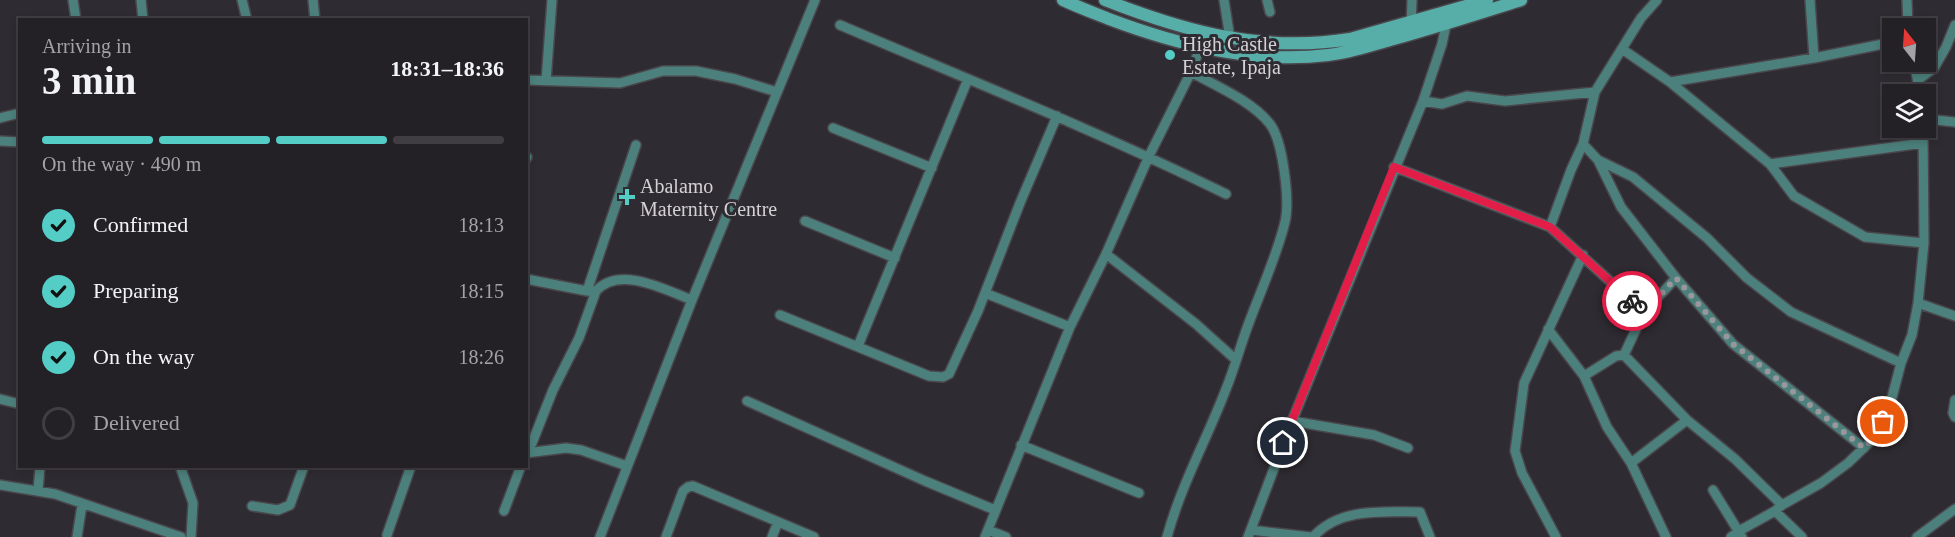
<!DOCTYPE html>
<meta charset="utf-8">
<style>
body{margin:0;font-family:Georgia,serif;background:#2b282e;color:#f1f3f6;height:100vh;display:flex;flex-direction:column;font-size:22px;white-space:nowrap}
*{box-sizing:border-box;margin:0}
p{font-size:20px;color:#a3a3a7}
.icon{flex:none;width:33px;height:33px;fill:none;stroke:currentColor;stroke-width:2;stroke-linecap:round;stroke-linejoin:round}
.map{position:relative;flex:1;overflow:hidden}
.panel{position:absolute;left:18px;top:18px;width:510px;height:450px;display:flex;flex-direction:column;background:#232026;border-radius:0px;box-shadow:0 3px 9px #0003,0 0 0 2px #403e43}
.panel>*{flex:none}
.needle{width:39px;rotate:343deg}
.buttons{position:absolute;left:1882px;top:18px;display:grid;gap:12px}
.buttons a{display:grid;place-items:center;width:54px;height:54px;border-radius:0px;background:#232026;box-shadow:0 3px 9px #0003,0 0 0 2px #403e43;font-size:30px}
.pin{position:absolute;display:grid;place-items:center;width:51px;height:51px;color:#fff;margin:-26px;border:3px solid #fff;border-radius:50%;box-shadow:0 2px 6px #0007}
.courier{position:absolute;display:grid;place-items:center;width:60px;height:60px;margin:-30px;border:4px solid #e11d48;border-radius:50%;background:#fff;color:#222;box-shadow:0 2px 8px #0007}
.summary em{font-style:normal;font-weight:600}
.summary div{display:flex;flex-direction:column-reverse}
.summary{display:flex;align-items:center;justify-content:space-between;height:102px;padding:0 24px}
h1{font-size:39px;font-weight:600;line-height:45px}
.bar{display:grid;grid-template-columns:repeat(4,1fr);gap:9px 6px;align-content:center;height:72px;padding:0 24px}
.bar i{height:8px;border-radius:4px;background:#403e43}
.bar .selected{background:#54cdc6}
.bar p{grid-column:span 4}
ol{padding:0 24px;list-style:none}
li{display:flex;align-items:center;gap:18px;height:66px}
li p{margin-inline-start:auto}
li .icon{padding:6px;border-radius:50%;background:#54cdc6;color:#111;stroke-width:4}
li:last-child{color:#a3a3a7}
li i{width:33px;height:33px;border:3px solid #403e43;border-radius:50%}
.map>svg:first-child{display:block}
.lines{fill:none;stroke-linecap:round;stroke-linejoin:round}
.street-casing{stroke:#49464c;stroke-width:12}
.secondary-casing{stroke:#49464c;stroke-width:15}
.street{stroke:#4c807c;stroke-width:9}
.secondary{stroke:#57aea9;stroke-width:12}
.done{stroke:#9a979c;stroke-width:6;stroke-dasharray:0 10.8}
.route{stroke:#e11d48;stroke-width:8}
.poi-dot{fill:#54cdc6;stroke:#2f2b32;stroke-width:2}
.labels{text-anchor:middle;dominant-baseline:central;stroke-width:6;stroke-linejoin:round;paint-order:stroke}
.poi-label{font-size:20px;fill:#d4d1d5;stroke:#2f2b32;text-anchor:start}
</style>
<div class="map">
<svg width="1955" height="537" viewBox="0 0 1955 537">
<rect width="100%" height="100%" fill="#2f2b32"/>
<g class="lines">
<defs>
<path id="street" d="M73,0L76,20
M141,0L143,20
M242,0L247,20
M313,0L315,20
M1224,0L1230,38
M1267,0L1270,12
M1810,0L1814,58
M1907,0L1908,28
M840,25C969,80 1100,132 1226,194
M1411,28L1412,0
M1622,49L1670,82L1814,58L1893,42
M1914,62L1920,94
M526,80L620,83L663,71H696L735,79L777,92
M1918,80L1934,68L1946,47L1955,25
M546,81L552,0
M1670,82L1770,164L1794,196L1865,237L1924,243
M1423,101L1442,104L1467,96L1505,101L1595,92
M0,118L20,113
M1926,119L1955,122
M833,128L932,168
M0,141L20,142
M1583,144L1598,160L1633,177L1707,238L1747,278L1791,312L1901,363
M526,159L527,157
M1598,160L1621,207L1676,278L1733,344L1864,448
M1770,164L1923,143
M1394,167L1550,227L1644,312
M805,221L895,258
M1550,227L1571,170L1583,144L1595,92L1641,18L1657,0
M1106,254L1196,324L1235,359
M526,279L587,291H596C620,265 665,290 692,300
M587,291L636,145
M985,293L1070,327
M1918,303L1955,316
M780,315L929,376L943,377L949,374L978,311L1020,203L1057,116
M1548,329L1584,376L1607,427L1631,463L1666,537
M858,346L968,79
M1624,355L1644,312L1676,278
M1584,376L1616,356L1624,355L1687,420L1735,459L1782,505
M0,399L20,404
M1955,400L1953,413L1955,417
M747,401L925,481L995,510
M1292,421L1374,435L1408,448
M1021,445L1139,493
M526,452L532,443L553,390L579,338L596,291
M526,453L566,448L581,450L627,466
M1631,463L1687,420
M180,466L193,503L191,537
M0,485L55,494L181,537
M1713,490L1742,537
M38,491L40,466
M252,506L278,510L290,505L304,466
M504,511L521,466
M1775,511L1802,537
M988,530L1006,537
M1251,530L1311,537
M387,535L411,466
M77,537L82,505
M600,537L692,300L815,0
M666,537L683,491L688,487L693,486L814,537
M772,537L778,522
M985,537L1070,327L1106,254L1149,156L1191,72L1205,34
M1167,537C1181,485 1207,439 1226,389C1235,367 1241,343 1250,320C1262,288 1277,255 1285,222C1290,201 1283,141 1270,124C1252,101 1216,86 1191,72
M1248,537L1292,421L1423,101L1442,44L1446,25
M1313,537C1340,507 1383,512 1420,512L1430,537
M1556,537L1522,473L1515,451L1524,383L1583,255
M1731,537L1739,531L1775,511L1782,505L1821,483L1848,463L1876,436L1889,409L1901,363L1912,335L1918,303L1924,243L1923,128
M1917,537L1955,509"/>
<path id="secondary" d="M1063,0C1078,7 1094,13 1109,19C1178,45 1253,64 1328,55C1349,53 1369,46 1390,40C1434,28 1477,14 1521,0
M1105,0C1186,32 1263,53 1350,39L1487,0"/>
</defs>
<use href="#street" class="street-casing"/>
<use href="#secondary" class="secondary-casing"/>
<use href="#street" class="street"/>
<use href="#secondary" class="secondary"/>
</g>
<g class="lines">
<path class="done" d="M1632,301L1644,312L1676,278L1733,344L1864,448L1876,436L1883,422"/>
<path class="route" d="M1283,443L1394,167L1550,227L1632,301"/>
</g>
<g class="poi-dot">
<circle cx="1170" cy="55" r="6"/>
<path d="M624 188h6v6h6v6h-6v6h-6v-6h-6v-6h6z"/>
</g>
<g class="labels">
<g class="poi-label">
<text x="1182" y="44">High Castle<tspan x="1182" dy="23">Estate, Ipaja</tspan></text>
<text x="640" y="186">Abalamo<tspan x="640" dy="23">Maternity Centre</tspan></text>
</g>
</g>
</svg>
<div class="buttons">
<a><svg class="needle" viewBox="-14 -14 28 28"><path d="M0-13l5 13h-10z" fill="#e53935"/><path d="M0 13l5-13h-10z" fill="#a3a3a7"/></svg></a>
<a><svg class="icon" aria-label="layers" viewBox="0 0 24 24"><path d="M12 4l9 5-9 5-9-5zM3 14l9 5 9-5"/></svg></a>
</div>
<div class="pin" style="left:1883px;top:422px;background:#ea580c"><svg class="icon" aria-label="bag" viewBox="0 0 24 24"><path d="M5 8h14l-1 12H6zM9 8a3 3 0 0 1 6 0"/></svg></div>
<div class="pin" style="left:1283px;top:443px;background:#1f2937"><svg class="icon" aria-label="home" viewBox="0 0 24 24"><path d="M3 11l9-7 9 7M6 9v11h12V9"/></svg></div>
<div class="courier" style="left:1632px;top:301px"><svg class="icon" aria-label="bike" viewBox="0 0 24 24"><circle cx="6" cy="16" r="4"/><circle cx="18" cy="16" r="4"/><path d="M6 16l4-8h5l3 8M10 8l3 8H6M13 5h3"/></svg></div>
<section class="panel">
<div class="summary"><div><h1>3 min</h1><p>Arriving in</p></div><em>18:31–18:36</em></div>
<div class="bar"><i class="selected"></i><i class="selected"></i><i class="selected"></i><i></i><p>On the way · 490 m</p></div>
<ol>
<li><svg class="icon" aria-label="check" viewBox="0 0 24 24"><path d="M5 12l5 5 9-10"/></svg>Confirmed<p>18:13</p></li>
<li><svg class="icon" aria-label="check" viewBox="0 0 24 24"><path d="M5 12l5 5 9-10"/></svg>Preparing<p>18:15</p></li>
<li><svg class="icon" aria-label="check" viewBox="0 0 24 24"><path d="M5 12l5 5 9-10"/></svg>On the way<p>18:26</p></li>
<li><i></i>Delivered</li>
</ol>
</section>
</div>
